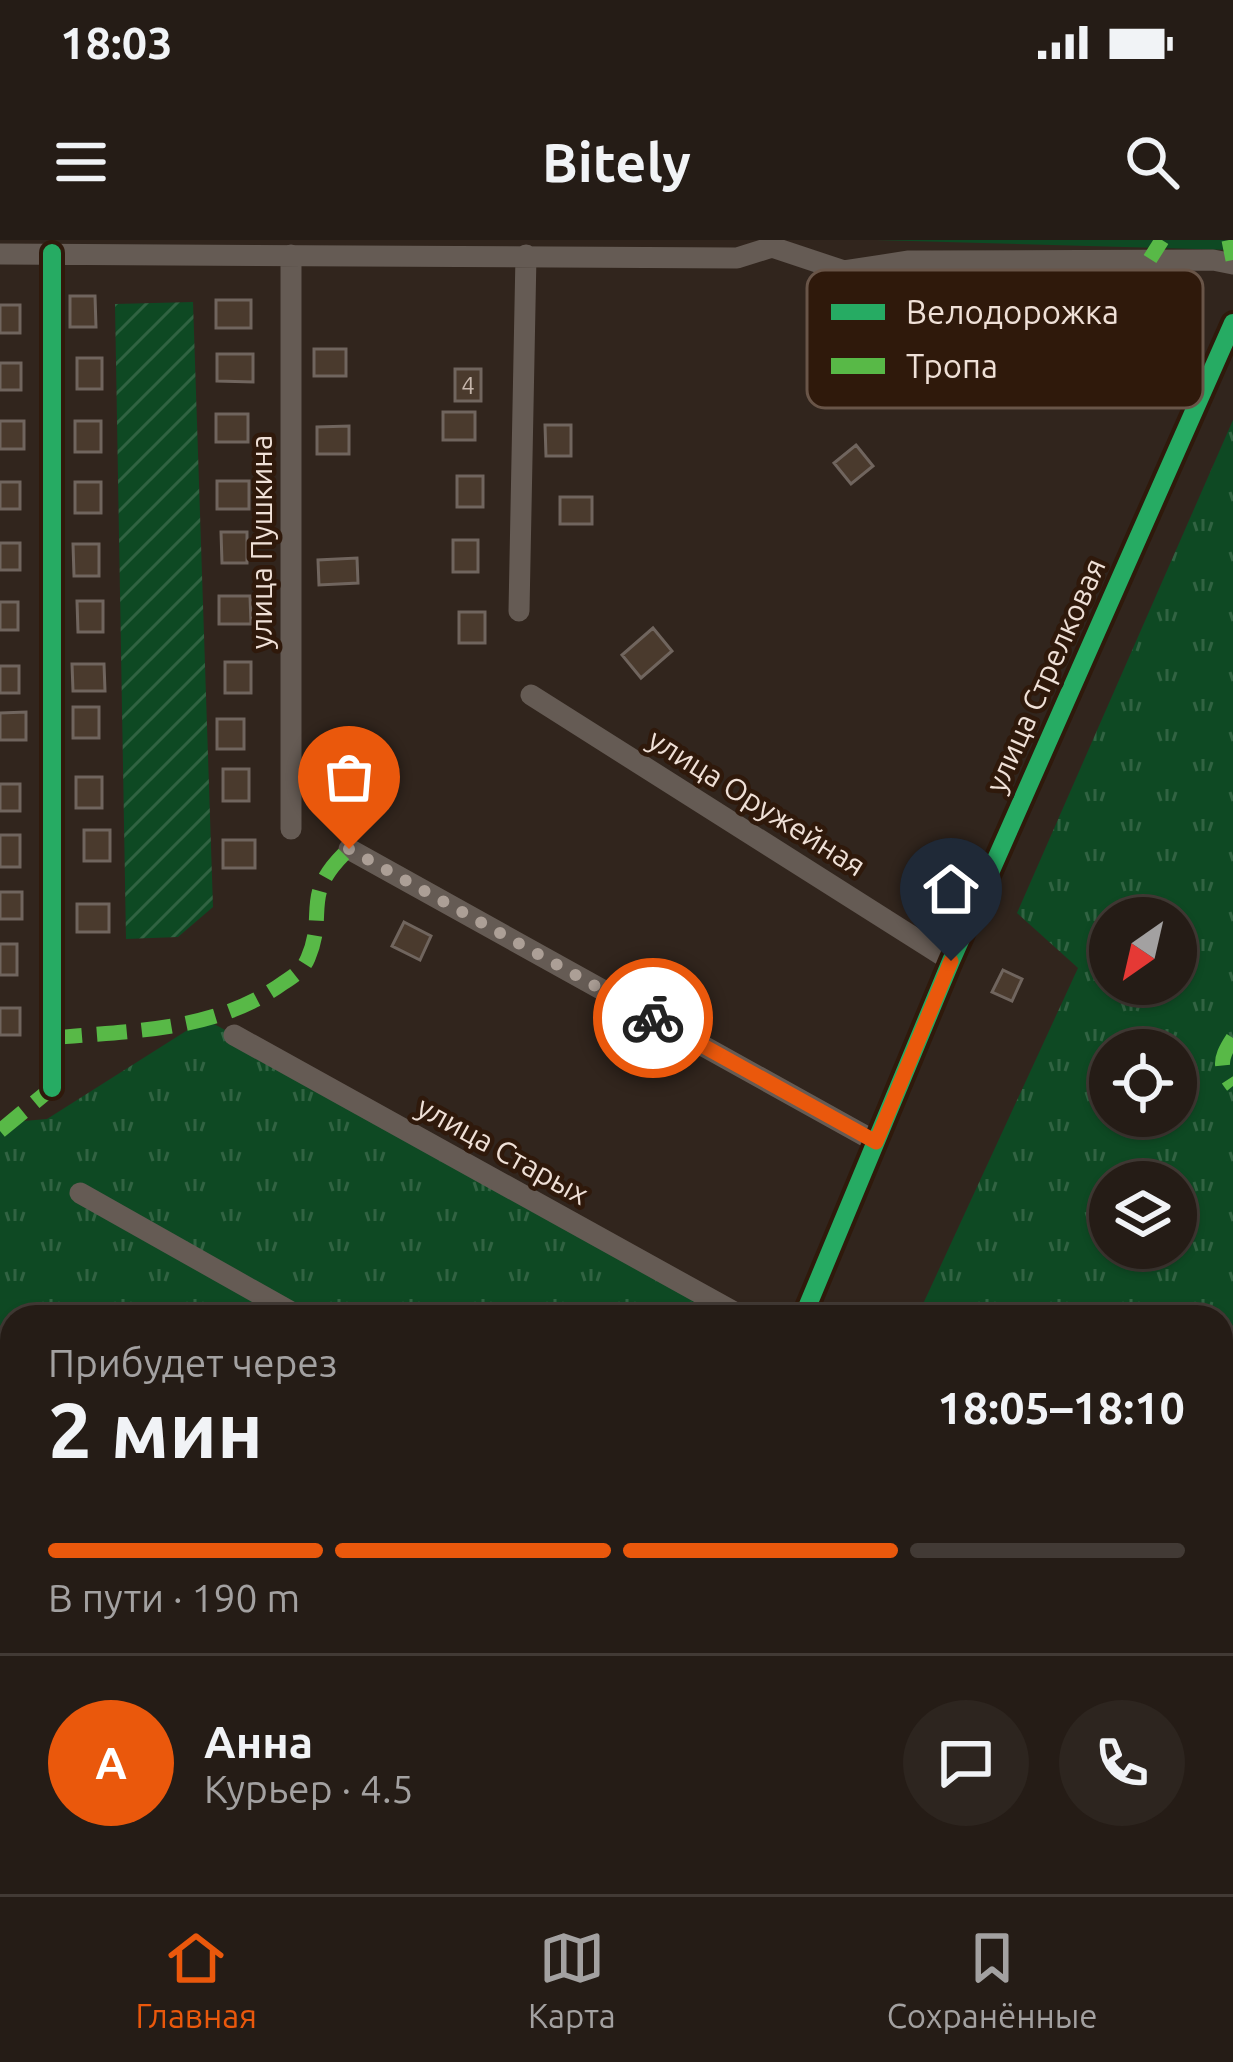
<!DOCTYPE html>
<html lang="ru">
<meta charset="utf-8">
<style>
body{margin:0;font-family:Ubuntu,sans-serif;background:#2d251f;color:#f1f3f6;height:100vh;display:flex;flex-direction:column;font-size:45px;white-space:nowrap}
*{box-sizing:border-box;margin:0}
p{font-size:39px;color:#a3a1a1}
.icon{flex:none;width:66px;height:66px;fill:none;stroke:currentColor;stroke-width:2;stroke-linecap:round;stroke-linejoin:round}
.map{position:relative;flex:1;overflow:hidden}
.panel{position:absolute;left:0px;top:1065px;width:1233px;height:591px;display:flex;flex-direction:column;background:#251c16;border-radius:36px 36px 0 0;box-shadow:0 3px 9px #0004,0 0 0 3px #423a35}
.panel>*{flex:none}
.needle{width:78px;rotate:214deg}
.controls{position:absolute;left:1089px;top:657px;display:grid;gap:24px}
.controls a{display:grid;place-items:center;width:108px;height:108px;border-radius:50%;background:#251c16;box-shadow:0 3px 9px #0004,0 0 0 3px #423a35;font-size:60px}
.pin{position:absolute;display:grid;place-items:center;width:102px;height:102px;color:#fff;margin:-123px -51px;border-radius:50% 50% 50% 0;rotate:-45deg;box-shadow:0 0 12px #0007}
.pin .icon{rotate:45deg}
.courier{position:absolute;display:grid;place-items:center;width:120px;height:120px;margin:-60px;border:9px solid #ea580c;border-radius:50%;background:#fff;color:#222;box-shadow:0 3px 15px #0007}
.overview em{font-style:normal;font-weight:700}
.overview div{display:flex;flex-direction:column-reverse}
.overview{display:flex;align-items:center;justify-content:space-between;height:204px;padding:0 48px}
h1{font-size:78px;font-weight:700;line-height:90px}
.bar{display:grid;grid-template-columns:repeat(4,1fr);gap:18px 12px;align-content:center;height:144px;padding:0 48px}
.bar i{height:15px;border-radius:9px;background:#423a35}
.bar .active{background:#ea580c}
.bar p{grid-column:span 4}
.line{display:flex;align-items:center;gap:30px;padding:0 48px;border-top:3px solid #423a35}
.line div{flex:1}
.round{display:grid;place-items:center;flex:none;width:126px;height:126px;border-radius:63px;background:#2d251f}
.status{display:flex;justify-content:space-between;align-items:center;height:84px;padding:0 60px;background:#251c16;direction:ltr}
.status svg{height:33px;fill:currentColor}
header{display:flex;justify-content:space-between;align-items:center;height:156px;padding:0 48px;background:#251c16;font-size:54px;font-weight:700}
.tab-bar{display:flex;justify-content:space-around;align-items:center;height:168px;border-top:3px solid #423a35;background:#251c16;font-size:33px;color:#a3a1a1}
.tab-bar a{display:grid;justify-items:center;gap:6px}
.tab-bar .active{color:#ea580c}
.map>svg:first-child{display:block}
.grass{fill:url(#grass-tufts);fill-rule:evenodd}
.forest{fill:url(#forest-crowns)}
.garden{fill:url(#garden-furrows)}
.building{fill:#4a3a2d;stroke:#70655e;stroke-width:3}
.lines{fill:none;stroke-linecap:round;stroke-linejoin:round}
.minor{stroke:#655b54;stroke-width:21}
.quiet{stroke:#58b947;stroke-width:15;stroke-dasharray:30 15;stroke-linecap:butt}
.cycleway-casing{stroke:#2f190b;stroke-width:26}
.cycleway{stroke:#26ab63;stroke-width:18}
.done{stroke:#ac9f96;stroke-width:12;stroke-dasharray:0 21.6}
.route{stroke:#ea580c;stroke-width:15}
.labels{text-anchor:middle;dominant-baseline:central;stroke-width:9;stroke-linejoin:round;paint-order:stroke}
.number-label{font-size:24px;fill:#c6b6ac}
.street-label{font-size:30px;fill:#efe0d7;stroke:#2f190b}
.key{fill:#2f190b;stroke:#695548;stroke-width:3}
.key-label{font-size:33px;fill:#efe0d7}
</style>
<div class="status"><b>18:03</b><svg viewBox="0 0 49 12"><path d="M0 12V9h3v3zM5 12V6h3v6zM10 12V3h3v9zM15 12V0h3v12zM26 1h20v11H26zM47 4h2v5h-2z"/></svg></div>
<header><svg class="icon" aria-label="menu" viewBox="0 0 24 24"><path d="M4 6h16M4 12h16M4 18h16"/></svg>Bitely<svg class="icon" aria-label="search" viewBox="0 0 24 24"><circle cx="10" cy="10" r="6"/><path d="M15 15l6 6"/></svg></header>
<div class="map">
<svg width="1233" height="1654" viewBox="0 0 1233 1654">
<defs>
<pattern id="grass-tufts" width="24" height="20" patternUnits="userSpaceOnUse" patternTransform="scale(3)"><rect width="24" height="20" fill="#0e4923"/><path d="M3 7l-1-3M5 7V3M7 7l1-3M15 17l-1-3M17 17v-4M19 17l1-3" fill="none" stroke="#316342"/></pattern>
<pattern id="forest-crowns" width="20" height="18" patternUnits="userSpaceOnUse" patternTransform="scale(3)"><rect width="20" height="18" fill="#0e4923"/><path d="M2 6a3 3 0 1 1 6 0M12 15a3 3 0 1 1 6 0" fill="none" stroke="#316342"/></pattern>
<pattern id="garden-furrows" width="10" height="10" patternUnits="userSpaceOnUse" patternTransform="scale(3)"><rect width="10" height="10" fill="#0e4923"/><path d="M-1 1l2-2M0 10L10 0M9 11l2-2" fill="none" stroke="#316342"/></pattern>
</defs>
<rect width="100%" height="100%" fill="#31251d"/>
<path class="grass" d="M876,0H1233V10Z
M1233,180V1654H692L682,1644H1221V1077H917L1078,728L1017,673ZM1176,678V744H1110V678ZM1176,810V876H1110V810ZM1110,942H1176V1008H1110Z
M205,779L746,1077H12V1504L0,1498V883L47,879Z"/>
<path class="forest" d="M359,1644H638L645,1654H353Z"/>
<path class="garden" d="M193,62L213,667L178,697L126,699L115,64Z"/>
<path class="building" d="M70,56H95L96,87H70Z
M216,60H251V88H216Z
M0,65H20V93H0Z
M314,109H346V136H314Z
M217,114H253V142L217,141Z
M77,118H102V149H77Z
M0,123H21V150H0Z
M455,129H481V161H455Z
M443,172H475V200H443Z
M216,174H248V202H216Z
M0,181H24V209H0Z
M75,181H101V212H75Z
M545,185H571V216H546Z
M349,186V214H317V187Z
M856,205L873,226L851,244L834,223Z
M457,236H483V267H457Z
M217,241H249V269H217Z
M0,242H20V269H0Z
M75,242H101V273H75Z
M560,257H592V284H560Z
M221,292H247V323H222Z
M453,300H478V332H453Z
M0,303H20V330H0Z
M73,304H99V336H74Z
M357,318L358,343L319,345L318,320Z
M219,356H250L251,384H219Z
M77,361H103V392H78Z
M0,362H18V390H0Z
M459,372H485V403H459Z
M653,388L672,411L641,438L622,415Z
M225,422H251V453H225Z
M72,424H104L105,451H73Z
M0,426H19V453H0Z
M73,467H99V498H73Z
M26,472V500H0V473Z
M217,479H244V509H217Z
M223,529H249V561H223Z
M76,537H102V568H76Z
M0,544H20V571H0Z
M84,590H110V621H84Z
M0,595H20V627H0Z
M223,600H255V628H223Z
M0,652H22V679H0Z
M77,664H109V692H77Z
M404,682L431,696L420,720L392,706Z
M0,704H17V735H0Z
M1003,730L1022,739L1012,761L992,752Z
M0,768H20V795H0Z"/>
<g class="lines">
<path class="minor" d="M772,7L844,31L909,21L1213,20L1233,24
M0,14L737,18L772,7
M519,371L526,15
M531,455L951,721
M291,589V15
M349,609L876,902
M234,795L743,1077
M52,848V13
M80,953L300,1077
M803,1077L951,721L1233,83
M0,1182L12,1189"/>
<path class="quiet" d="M1229,0L1233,20
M1150,19L1162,0
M52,798C133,790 215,792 283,743C294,736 303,730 308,718C328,671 299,656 349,609
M1233,798C1220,818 1218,827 1233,846
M0,891L52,848
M0,1512L12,1518
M290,1644L317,1654
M911,1644L918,1654
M364,1654L367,1644
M551,1654V1644"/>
<defs>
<path id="cycleway" d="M52,848V13
M803,1077L951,721L1233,83"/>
</defs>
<use href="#cycleway" class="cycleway-casing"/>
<use href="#cycleway" class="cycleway"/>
</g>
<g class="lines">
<path class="done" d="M349,609L653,778"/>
<path class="route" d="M653,778L876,902L951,721"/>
</g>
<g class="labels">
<g class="number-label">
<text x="468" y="145">4</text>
</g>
<g class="street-label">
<text transform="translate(261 302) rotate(-90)">улица Пушкина</text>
<text transform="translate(1045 435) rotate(-66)">улица Стрелковая</text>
<text transform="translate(757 562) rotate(32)">улица Оружейная</text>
<text transform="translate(503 910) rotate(29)">улица Старых</text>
</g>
</g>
<rect x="807" y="30" width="396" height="138" rx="18" class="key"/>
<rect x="831" y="64" width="54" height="16" fill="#26ab63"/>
<rect x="831" y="118" width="54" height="16" fill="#58b947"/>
<g class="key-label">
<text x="906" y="84">Велодорожка</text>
<text x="906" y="138">Тропа</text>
</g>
</svg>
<div class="controls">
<a><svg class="needle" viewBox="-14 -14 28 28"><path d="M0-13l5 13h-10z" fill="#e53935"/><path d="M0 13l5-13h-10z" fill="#a3a1a1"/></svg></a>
<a><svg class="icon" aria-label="locate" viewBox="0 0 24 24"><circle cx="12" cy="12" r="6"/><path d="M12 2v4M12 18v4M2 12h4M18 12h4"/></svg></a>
<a><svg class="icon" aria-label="layers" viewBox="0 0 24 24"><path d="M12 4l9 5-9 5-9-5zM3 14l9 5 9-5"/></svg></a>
</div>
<div class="pin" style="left:349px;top:609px;background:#ea580c"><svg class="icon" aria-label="bag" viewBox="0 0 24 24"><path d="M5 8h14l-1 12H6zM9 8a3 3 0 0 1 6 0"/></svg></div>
<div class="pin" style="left:951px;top:721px;background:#1f2937"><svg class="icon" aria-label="home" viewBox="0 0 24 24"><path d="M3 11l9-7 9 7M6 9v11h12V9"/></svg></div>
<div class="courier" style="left:653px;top:778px"><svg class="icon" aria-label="bike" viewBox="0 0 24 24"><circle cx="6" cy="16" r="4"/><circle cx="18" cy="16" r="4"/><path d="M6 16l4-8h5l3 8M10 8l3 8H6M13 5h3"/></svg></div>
<section class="panel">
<div class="overview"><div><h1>2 мин</h1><p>Прибудет через</p></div><em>18:05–18:10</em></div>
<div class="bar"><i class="active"></i><i class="active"></i><i class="active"></i><i></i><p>В пути · 190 m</p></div>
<div class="line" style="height:216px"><b class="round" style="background:#ea580c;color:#fff">А</b><div><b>Анна</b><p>Курьер · 4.5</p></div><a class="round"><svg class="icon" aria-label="chat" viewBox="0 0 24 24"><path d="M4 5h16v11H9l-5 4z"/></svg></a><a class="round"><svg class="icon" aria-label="phone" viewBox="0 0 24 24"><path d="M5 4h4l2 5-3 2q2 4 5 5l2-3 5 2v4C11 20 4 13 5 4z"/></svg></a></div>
</section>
</div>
<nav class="tab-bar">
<a class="active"><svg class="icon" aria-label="home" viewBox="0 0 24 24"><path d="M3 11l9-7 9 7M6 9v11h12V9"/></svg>Главная</a>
<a><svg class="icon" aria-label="map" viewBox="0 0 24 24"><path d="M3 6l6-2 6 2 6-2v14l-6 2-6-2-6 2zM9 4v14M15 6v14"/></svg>Карта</a>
<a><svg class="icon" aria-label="saved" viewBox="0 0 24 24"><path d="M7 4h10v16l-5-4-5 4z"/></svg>Сохранённые</a>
</nav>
